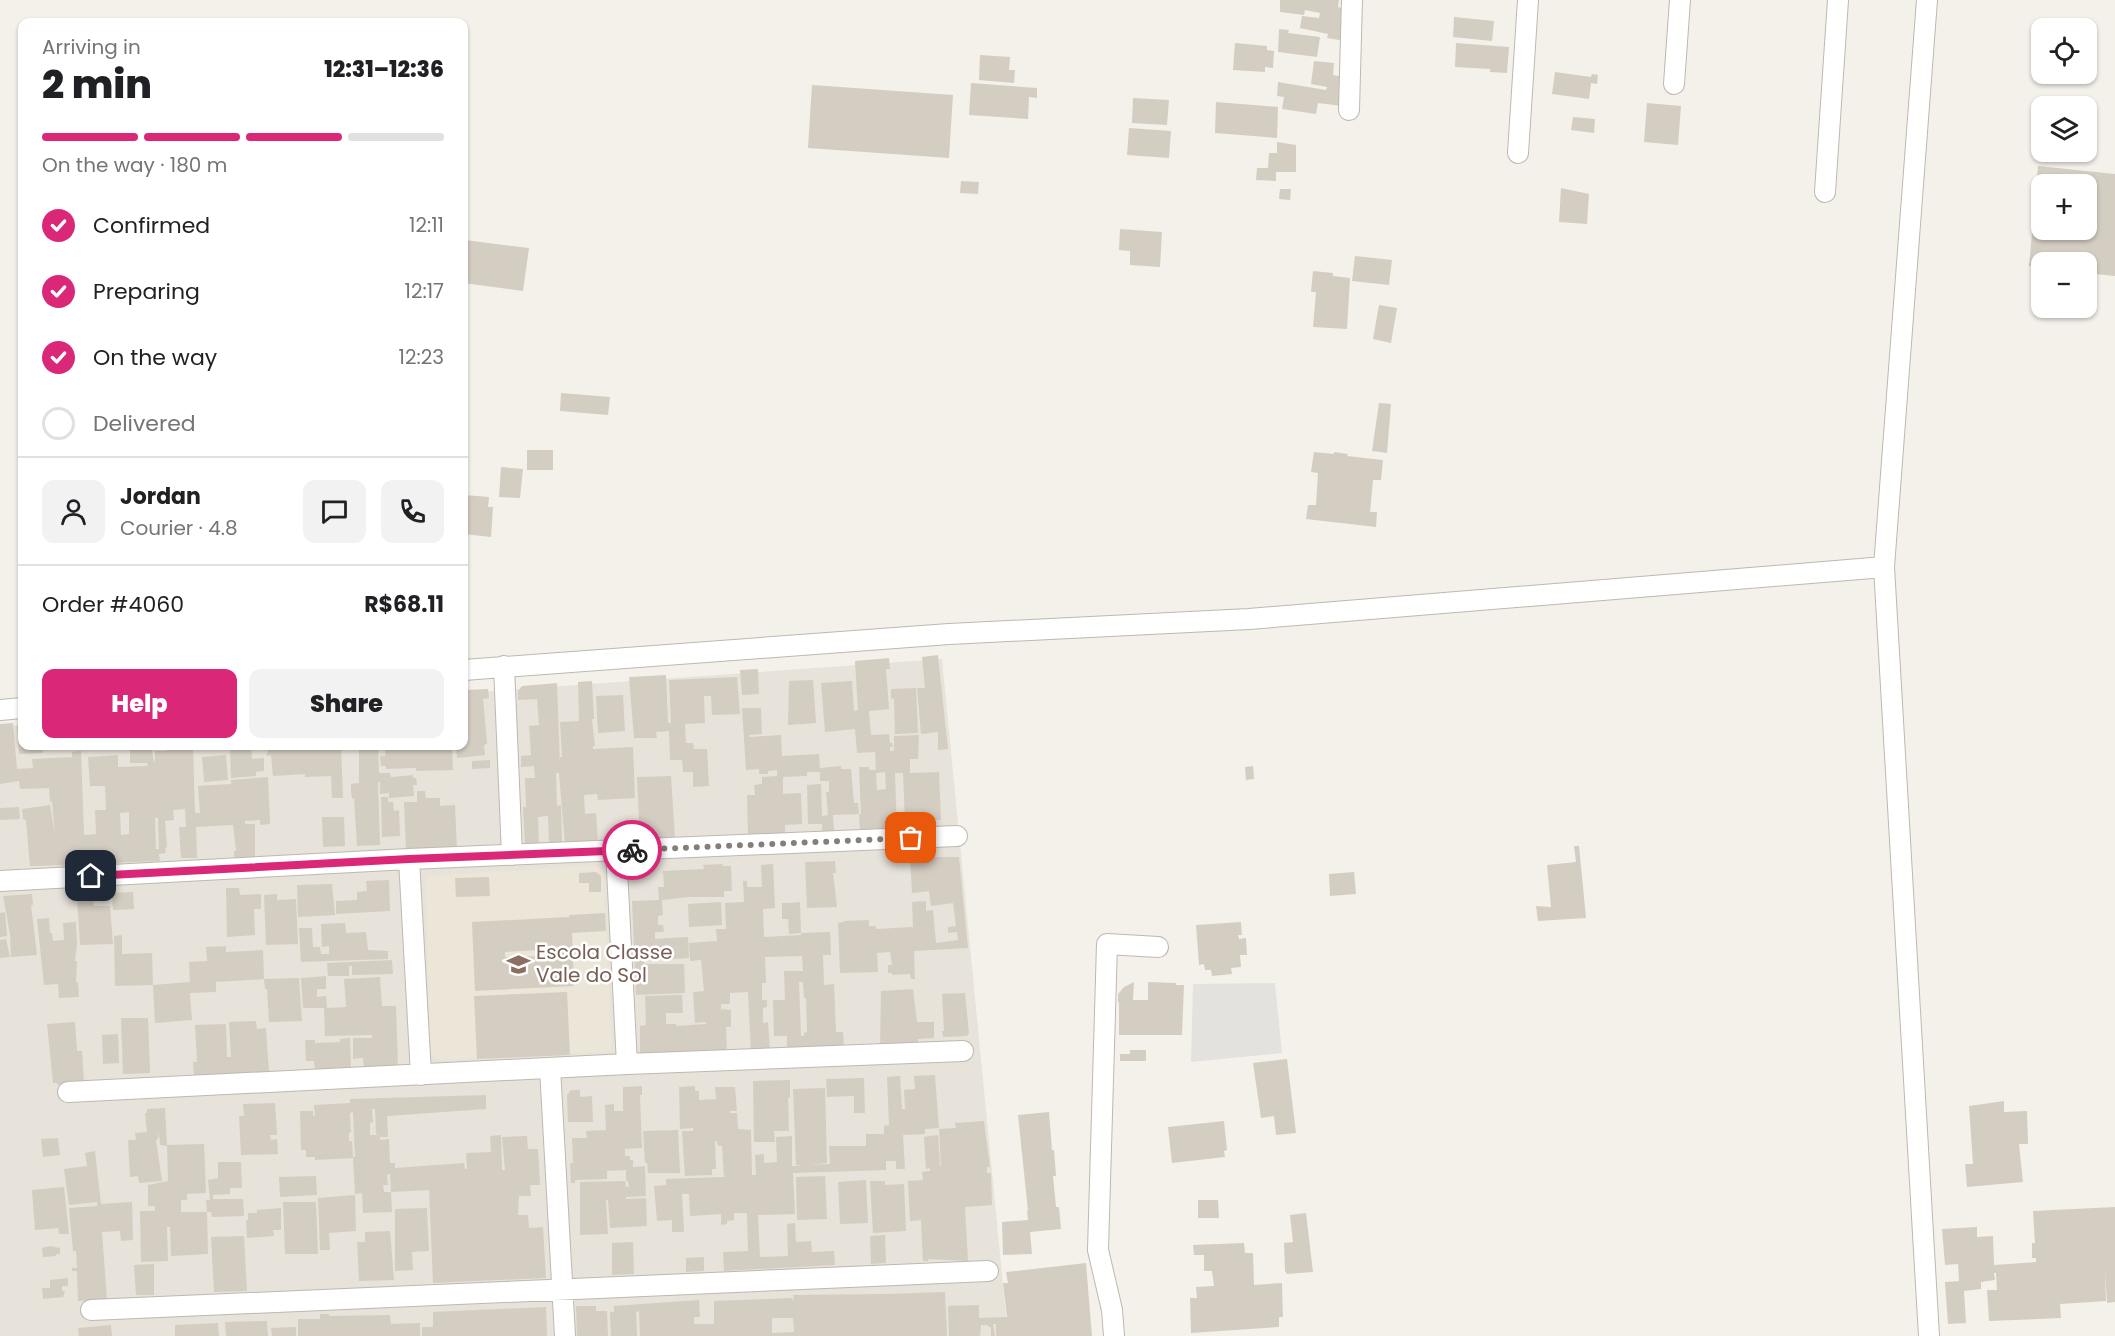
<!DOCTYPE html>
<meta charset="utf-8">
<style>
body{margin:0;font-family:Poppins,sans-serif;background:#f2f2f2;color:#202124;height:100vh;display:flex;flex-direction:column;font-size:22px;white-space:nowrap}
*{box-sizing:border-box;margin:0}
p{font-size:20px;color:#757577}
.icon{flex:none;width:33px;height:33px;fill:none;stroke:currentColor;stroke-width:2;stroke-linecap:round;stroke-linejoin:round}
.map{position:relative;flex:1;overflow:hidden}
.side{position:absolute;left:18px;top:18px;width:450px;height:732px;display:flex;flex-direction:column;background:#fff;border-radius:12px;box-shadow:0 2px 4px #0004}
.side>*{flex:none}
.tools{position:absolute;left:2031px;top:18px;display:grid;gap:12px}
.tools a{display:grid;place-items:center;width:66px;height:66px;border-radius:12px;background:#fff;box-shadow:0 2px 4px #0004;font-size:30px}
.pin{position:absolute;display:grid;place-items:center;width:51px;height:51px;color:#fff;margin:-26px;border-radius:12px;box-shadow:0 3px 9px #0006}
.courier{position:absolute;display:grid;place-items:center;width:60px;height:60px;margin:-30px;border:4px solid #db2777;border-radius:50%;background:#fff;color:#222;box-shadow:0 2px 8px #0007}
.headline em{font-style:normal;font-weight:800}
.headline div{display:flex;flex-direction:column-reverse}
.headline{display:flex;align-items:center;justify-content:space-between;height:102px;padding:0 24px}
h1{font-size:39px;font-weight:800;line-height:45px}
.bar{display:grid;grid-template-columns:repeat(4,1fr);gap:9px 6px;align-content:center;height:72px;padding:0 24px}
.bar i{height:8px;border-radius:4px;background:#e0e0e0}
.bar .current{background:#db2777}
.bar p{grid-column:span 4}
.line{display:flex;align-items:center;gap:15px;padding:0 24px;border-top:2px solid #e0e0e0}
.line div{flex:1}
.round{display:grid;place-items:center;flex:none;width:63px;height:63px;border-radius:12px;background:#f2f2f2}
ol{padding:0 24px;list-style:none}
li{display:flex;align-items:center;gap:18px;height:66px}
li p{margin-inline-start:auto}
li .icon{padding:6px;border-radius:50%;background:#db2777;color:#fff;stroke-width:4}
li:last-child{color:#757577}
li i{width:33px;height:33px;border:3px solid #e0e0e0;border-radius:50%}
.cta{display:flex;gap:12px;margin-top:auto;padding:12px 24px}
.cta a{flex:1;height:69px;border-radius:12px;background:#db2777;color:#fff;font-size:24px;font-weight:800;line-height:69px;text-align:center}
.cta a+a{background:#f2f2f2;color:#202124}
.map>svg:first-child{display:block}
.residential{fill:#e7e3da}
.education{fill:#ebe6d7}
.parking{fill:#e3e2df}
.building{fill:#d4cdc2;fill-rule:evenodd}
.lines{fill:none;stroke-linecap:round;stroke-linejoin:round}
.minor-casing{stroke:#beb9af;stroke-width:22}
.minor{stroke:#fff;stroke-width:20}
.done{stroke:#847f78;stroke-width:6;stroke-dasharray:0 10.8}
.route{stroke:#db2777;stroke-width:8}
.labels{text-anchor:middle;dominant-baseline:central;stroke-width:5;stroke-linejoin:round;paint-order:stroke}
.education-label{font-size:20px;fill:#785e54;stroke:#fff;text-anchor:start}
</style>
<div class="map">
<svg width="2115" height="1336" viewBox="0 0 2115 1336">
<rect width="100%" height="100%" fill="#f4f1eb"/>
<path class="residential" d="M942,659L1008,1336H0V727L22,725V746H464V693Z"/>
<path class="education" d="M597,865L603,872L612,1048L607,1052L440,1060L430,1053L426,881L430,876Z"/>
<path class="parking" d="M1275,983L1282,1053L1191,1062L1193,984Z"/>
<path class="building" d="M1280,0H1339L1338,7L1341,8V11H1347L1345,41L1327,38L1328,34L1300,28L1302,16L1319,18L1320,13L1305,10L1304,15L1280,12Z
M1454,17L1494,21L1492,41L1453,37Z
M1279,29L1289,30L1288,33L1320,37L1317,57L1278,52Z
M1235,43L1267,46V50L1274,51L1273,68L1265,67V72L1233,70Z
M1456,43L1509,47L1507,73L1490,72V69L1455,67Z
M980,55L1010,57L1009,70H1015L1014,83L979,80Z
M1314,61L1334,63L1333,75L1344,77L1342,106L1318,103L1316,114L1282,109L1284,97L1277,96L1278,82L1326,90L1327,87L1311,84Z
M1555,72L1591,77L1592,74L1598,75L1597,84L1591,83L1589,99L1552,94Z
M971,83L1037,88V98L1029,97L1028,119L969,115Z
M812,85L953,95L949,158L808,148Z
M1133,98L1169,100L1167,125L1132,123Z
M1216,102L1278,107L1277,138L1215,133Z
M1647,103L1681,106L1678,145L1644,142Z
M1573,117L1595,119L1594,133L1571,130Z
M1129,128L1171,131L1169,158L1127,155Z
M1277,142L1296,145V172H1276V181L1256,180L1257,168H1268L1269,153H1277Z
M2038,166L2115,174V276L2086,273V262H2042V267L2029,266ZM2042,184H2086V230H2042Z
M961,181L979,182L978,194L960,193Z
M1561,188L1589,194L1587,224L1559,222Z
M1280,189H1291L1290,200L1279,199Z
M1120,229L1162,232L1160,267L1130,265V251L1119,250Z
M465,240L529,248L523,291L464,283Z
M1355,256L1392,260L1389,285L1352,281Z
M1313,271L1333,273V276L1350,278L1347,329L1313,327L1316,292H1311Z
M1379,305L1397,308L1391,343L1373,339Z
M561,393L610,397L608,415L560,411Z
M1379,403L1391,404L1387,453L1372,451Z
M527,450H553V470H527Z
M1314,452L1334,454V452L1348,454L1347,456L1383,460L1381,480H1373L1370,512H1377L1376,527L1306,519L1308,505H1316L1318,473L1311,472Z
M501,467L523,469L520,498L499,497Z
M464,495L489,497L488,507H493L491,537L464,534Z
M938,655L948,749L938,750V732L921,734L917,688H925L922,657Z
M889,658L890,669H886L889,709L869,711L871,735L889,734L890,743H892L893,747H890V751H894V736L919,735L918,759H910V773L939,772L941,820L905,822L903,773H895L897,829L860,831L859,814L833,815L834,831L822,832V824H808L807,785L821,784L822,816L828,815L826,792H829V781H820V772H807V776L783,777V794L801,793L802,824L785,825V835L748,836L747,795H755L754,785L762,784V777L777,776V770L768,771V774H759V769L746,770L742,708H761L762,734L749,735L750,737L781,735L782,756L819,754L820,768L841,766V769H851L854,803H858L859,814H861L859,767H869V770H876L875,752L857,753L855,729L825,732L821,683L852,681L854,711L858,710L855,661ZM885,772L886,789L877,790L876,773Z
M758,669L759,694L742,695L740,670Z
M666,675L668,723H671L669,680L737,677L740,714L712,715L711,696H704L705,723L685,724L686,743H693L694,749H707L709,786L693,787V772H683L682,760H670L669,731L656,732L657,738H634L629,677Z
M813,680L816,723L788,725L789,681Z
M592,681L594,719H592L595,746H593V749L633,747L635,798L598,800L597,794L584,795L585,814L596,813L598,843L565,845L559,773H556L557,806L561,805L562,843H549L548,816L538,817L539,844L525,845L523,810V807H526L525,778H535L534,766L521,767V756L531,755L529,726L539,725L537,699L518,700V691L522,686L557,683L560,765V757H562L560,722L579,721L578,682Z
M916,688L918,733L895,734L894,698L891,699V689Z
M488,689L489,698L483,699L487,744L484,745L485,755L457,758L456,746H464V690Z
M623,695L625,731L598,733L596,696Z
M13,723L17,769L33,768L32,759L72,757V752L81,751L84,835L96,834L95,810H106L105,786H90L88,757L118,755V767L148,766L147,763H130V748L121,750L120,746H151L154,762L155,761V751H167V747L175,746H193L195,813H200L198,786L231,784V780L268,777L270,824L260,825V820L245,821V824H255V857L234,858V851H236L233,825L196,827L197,858H181L179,827H186L185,809L173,810L174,820L165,821L167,847L165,848L166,853L159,854L160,861L85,864V850L70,851L71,865L30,866L26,820L23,819L22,809L50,805L55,834L52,801L50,802L49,788L20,789L19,781L0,784V724ZM129,812V834L121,835L120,813ZM155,818H158L159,849H156Z
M17,725H22V746H42L43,753L19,754Z
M230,746H251L252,759L264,758V771L256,772V776L231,778Z
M271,746H341L343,798H332L331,776L305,777V774L273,776L271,755L267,756L268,749L271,748Z
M359,746H378L379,773H390L391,777L413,775V778H416L417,785H413L414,796L389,798V793L380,794V782H378L380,845L357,846L354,798L352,799L351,792V784L359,783Z
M386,746H452L453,770L416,771V768L386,769V766H381L380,756H385Z
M226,755L228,780L204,782L202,757Z
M490,760V768L472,769V761Z
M1253,766L1254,779L1246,780L1245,767Z
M671,776L675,839L637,841L636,821H639L637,777Z
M417,791H425L426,798H440V806L455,805L457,848L406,849L404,802H417Z
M381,797H388V802H393L394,811L399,810L400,836L382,837Z
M19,807L20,819L0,820V808Z
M322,817H344L345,846L323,847Z
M1574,846H1579L1586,918L1538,921L1536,906L1551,907L1547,865L1576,862Z
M926,857H959L968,948L914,951L915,979H911L910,974L892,975V973H888V965H892L890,952L877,953L878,972L840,973L838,923L844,922V921L869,920V926H876V929L913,927L912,902L926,901V911L933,910L936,943L958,940L957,932L948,933V927L956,926L953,903L931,906L929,891L912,893L910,858Z
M835,861L836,873H833L837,907L807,908L805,862Z
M722,864L723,866H731L732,891H724V897H689L662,900L663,915L658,916V925H663L664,932H655V939L688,937L689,958L644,961V964H684L685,993L636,995L632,901L659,900L658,887H664L663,871L704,869L703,865Z
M773,864L775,908L763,909L764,937L801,935V933L789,934L788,919H782V903H788L800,902L801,933L830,932L831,955H823L824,985L834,984L836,1032H843L844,1047L787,1050V1036H774L773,1000H785L784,971H803L802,956L765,957L766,983H762V1000H767V1007L763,1008V1023L768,1022L770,1052L751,1053L748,992L730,993V1004H721V1011L722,1009L731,1010V1027H726L727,1054L640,1058V1026L646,1025L645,996L682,995L683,1013H666V1024H676V1026L706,1024V1022L695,1023L693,992L704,991L701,960L690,961L689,943L717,941L716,929H726L725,903L744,902L743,881H747V887H762L761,865ZM799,982H803L804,998H806L807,1032L804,1033V1036H801Z
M596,872L601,876V892H589V883H579V873Z
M1354,872L1356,894L1330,896L1329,874Z
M489,877L490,896L456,897L455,878Z
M389,880L390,911L336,914V901L357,900V892L367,891L366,881Z
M332,884L335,915L298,917L297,885Z
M226,888H239L240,895L261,894V909H254L255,935L227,937Z
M133,892L134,909L113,910L112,893Z
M32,894L33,905H31L37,955L11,957L10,934L3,896Z
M277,894V900L296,899L298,944L266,945L264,895Z
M93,897L94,906H110L113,944L80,945L77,898Z
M721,902L722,925L689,927L688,904Z
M5,912L7,936L0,937V913Z
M605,913L606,931L572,933L574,986L475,991L472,922L569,917V915ZM540,950L541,956L505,957V952Z
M49,918L50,933H52L53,941L64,940L63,923L76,922L77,944L75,961H77L76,982H78L79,997L59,998L58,984L44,985L37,919Z
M1241,922L1242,935H1238L1239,939L1246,938L1247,955H1240L1241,967L1231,968L1232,974L1212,976L1211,970H1205L1204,964L1199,965L1196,925Z
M345,923L346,933L366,932L368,950L388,951V959L301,962L299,928H312L313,947H320L321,954H329V946L322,947L321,924Z
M122,935V954L152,953L153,985L115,986L114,936Z
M6,939L10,957L0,958V940Z
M226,946V952L263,950L264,979L216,982V992L190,993L192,1020L155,1023L153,985L190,982L189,962L207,961L206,947Z
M392,960L393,974L352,975V966H349V976H328L327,963Z
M326,976V989H317V997L326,996L327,1008L346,1007L344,979L380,977L382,1006H396L398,1067L364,1068L363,1058L353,1059V1038H372V1035L325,1036L324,1008H303L301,978Z
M299,978L302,1021L269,1022L267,989H265L264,979Z
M1134,982L1133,1000H1148V982L1176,983V985H1184L1182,1035H1119V1002H1118V994L1124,987Z
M913,989L917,1022H934V1038L918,1039V1046L880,1048L881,991Z
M567,992L570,1055L477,1059L474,996Z
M965,993L969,1033L967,1036L943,1037L942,1031H944L942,994Z
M121,1018H148L150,1073L123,1074Z
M256,1021L257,1029L266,1028L269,1072L194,1077L193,1062H197L195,1025L226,1024L227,1057H231L229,1022Z
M75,1022L77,1051H82L84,1081L83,1083L58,1085L57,1083H53L47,1024Z
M118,1034L119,1063L103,1064L102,1035Z
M350,1038L351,1069L315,1070L314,1061H306L305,1040H315V1043L340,1042V1039Z
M1130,1050H1146V1061H1120V1054H1130Z
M1287,1059L1296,1133L1276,1135L1274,1116L1261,1118L1253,1063Z
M935,1075L939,1128L925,1129V1134L903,1135L905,1169H896V1161H886V1170L793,1173L795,1214L758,1215L760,1257L788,1256L787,1224L795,1223L796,1242L811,1241L812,1252L834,1251L835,1265L724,1271L723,1252L748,1251L747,1213H734V1220L727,1221V1224L721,1225V1214L690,1216L689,1194H682L684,1232H672V1220L657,1221L654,1186L666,1185V1179L724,1177L722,1146H718L717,1141H715L716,1169H712V1175L685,1176L682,1131H693V1128L680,1129L679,1087L695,1086V1091H699V1100L716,1099L715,1087H735L737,1111H730V1113H737L738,1129L751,1130L752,1175H756L755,1155L764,1154V1163L777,1162L776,1137L792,1136V1166H802L796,1165L793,1089L825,1088L827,1163L809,1165L830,1164L829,1146H866V1134H884V1126L889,1125L887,1077L900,1076L902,1109H905L904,1090L915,1089L914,1076Z
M864,1078L865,1113H854V1096L827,1097L826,1079Z
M790,1080V1098H788L789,1131H774L775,1142H754L753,1081Z
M642,1086V1095H640L642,1148L625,1149V1156H630V1160H633V1167L645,1166L646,1196L626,1197V1199L646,1198L647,1226L610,1228L608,1200H606L608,1234L580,1235V1182L625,1181L626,1187H629L628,1181H626V1170L607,1171V1179L575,1180V1183H571L570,1163H573L572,1138H587L586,1131L606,1130L605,1105L614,1104V1111H623V1087Z
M571,1090H580V1097L592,1096L593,1122H568L567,1095Z
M486,1095V1109L387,1116L388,1137H380V1140L389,1139L390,1163H395V1168L464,1163L465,1169H467L466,1153L491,1152L490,1136L501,1135L502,1170H505L502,1137L527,1136L528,1149H538L540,1185H530L531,1196H519L518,1215H528L529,1228L543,1227L546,1278L433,1283L429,1190L391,1192L390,1174L387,1175L388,1185H383L384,1192H391L392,1212L363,1213L362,1193L355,1194L353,1158L315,1160V1157H306V1150H301L300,1111H313V1116H315L314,1105L350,1103V1099ZM372,1109H375L376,1134L379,1135H370V1123L373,1122ZM353,1112L355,1157H353L352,1141H349V1133L351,1132L350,1113Z
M2004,1101V1112L2027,1111L2028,1144H2019L2023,1182L1967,1187L1965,1164H1973L1969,1106Z
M275,1103L277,1135H270L271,1140L277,1139L278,1154L241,1155L239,1116H244L243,1104Z
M165,1108L167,1146L160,1145L159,1133L158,1139L156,1140L162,1181L139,1183L138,1176L130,1177L128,1140H136L135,1133L147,1132L145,1113H147V1109Z
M1049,1112L1052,1150H1054L1055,1162L1056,1176H1053L1056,1207H1059L1061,1229L1030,1232L1032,1254L1003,1255L1002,1222L1028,1220L1027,1211H1028L1018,1115Z
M984,1121L990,1167H987V1173H991L992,1205L965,1207L968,1261L928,1259V1261H923L921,1220L910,1221L908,1181L923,1180L922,1172L930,1171V1168L926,1169L924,1137L938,1135L940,1163L938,1164H940L941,1168L939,1129L956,1128L955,1123Z
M1224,1121L1227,1150L1224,1151L1225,1157L1172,1163L1168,1127Z
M678,1130L680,1173H648L647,1163H645L643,1131Z
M58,1138L60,1155L43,1157L41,1139Z
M204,1144L206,1193L187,1194V1200H181V1212H207L208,1254L171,1256L170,1227H167L168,1261L141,1262L140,1211H155V1206H148V1185L168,1181L167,1145Z
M95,1151L101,1204L132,1202L133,1240L121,1241L120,1231L102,1232L107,1300L78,1301L77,1271H72V1268H77L76,1251H73L69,1208L97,1206V1202L69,1205L64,1169L87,1166L85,1153Z
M218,1162H241L242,1188H230V1194L213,1195V1199H243L244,1216L212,1217L211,1212H207L206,1200H210L208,1180L218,1178Z
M316,1176L317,1195L280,1197L279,1177Z
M825,1176L827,1219L797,1220L796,1177Z
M866,1180L868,1223L840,1224L838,1182Z
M870,1181H885V1185L904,1184L906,1231L873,1233Z
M64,1187L69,1234H59L58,1228L35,1230L32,1190Z
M355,1195L356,1231L329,1233L330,1250H320L318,1198Z
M1198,1200H1218L1219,1218H1198Z
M283,1202H316L318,1254H285Z
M2115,1207V1302L2107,1303L2105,1269L2106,1301L2060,1304L2061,1318L1989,1321L1987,1290H1997L1996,1273H1994L1995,1280L1981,1282V1289L1964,1291L1966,1323L1948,1324L1945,1282L1959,1281L1958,1264L1945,1265L1942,1229L1977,1227V1237L1993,1236L1994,1265L2036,1262V1258H2032V1243H2035L2033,1211Z
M281,1208V1230H273L274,1236L247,1238L246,1220H248V1213H257V1210Z
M427,1208L429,1251L412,1252L413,1270L395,1271V1209Z
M1306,1213L1313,1272L1287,1274L1285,1271L1284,1243L1293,1242L1290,1215Z
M390,1231L394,1280L359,1281L357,1242H365V1232Z
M885,1235L886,1263L871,1264L870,1236Z
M244,1236L247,1291L214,1292L211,1237Z
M633,1242L634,1274L612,1275V1243Z
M1244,1243L1245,1253H1253L1254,1285L1282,1283L1283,1317H1279V1327L1191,1333L1190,1298H1197L1196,1287L1214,1286L1212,1271H1204V1255H1194L1193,1245Z
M50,1246L60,1248V1254H56V1256L43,1257L42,1248Z
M704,1257V1271L686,1272V1258Z
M1086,1263L1092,1336H996V1324H993L995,1336H991V1327H988V1325H981L980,1336H949L948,1306L979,1305V1318L1007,1317L1003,1283H1008L1006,1272Z
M154,1264V1295H136L134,1265Z
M68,1278V1286H62V1291H65L63,1297L43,1299L42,1288H50V1280Z
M945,1292L947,1336H640L639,1311L636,1312L637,1336H611L610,1312H614V1306L699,1300L700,1317H694V1324H714V1301L792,1298L794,1301L793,1295L885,1294ZM772,1318H793L794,1332L772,1333Z
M576,1306H596V1311H607L608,1336H577Z
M546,1307L547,1336H422V1327H433V1312Z
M320,1314H329V1316L390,1315L391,1324L420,1323V1336H298V1319H320Z
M267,1321L268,1336H226L225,1322Z
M218,1323L219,1336H175V1325Z
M111,1325L112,1336H79L78,1328Z
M296,1327V1336H272L271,1328Z"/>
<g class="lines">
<defs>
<path id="minor" d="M1927,0L1884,567L1929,1336
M1674,84L1680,0
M1349,110L1352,0
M1518,153L1528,0
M1825,192L1838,0
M504,666L512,855
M464,670L949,634L1249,619L1884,567
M0,710L22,708
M616,850L627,1064
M409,859L421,1075
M0,881L409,859L957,836
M550,1068L565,1336
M68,1092L627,1064L963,1051
M91,1310L988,1271
M1114,1336L1112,1310L1098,1250L1107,944L1158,947"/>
</defs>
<use href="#minor" class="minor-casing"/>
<use href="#minor" class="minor"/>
</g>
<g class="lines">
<path class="done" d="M632,850L911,838"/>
<path class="route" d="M91,876L409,859L632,850"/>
</g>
<defs>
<symbol id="school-bare" viewBox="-9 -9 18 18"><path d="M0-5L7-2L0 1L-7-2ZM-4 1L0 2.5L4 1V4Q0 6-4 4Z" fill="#8d6e63" stroke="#fff" stroke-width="2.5" paint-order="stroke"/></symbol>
</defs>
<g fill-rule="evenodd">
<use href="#school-bare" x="502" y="948" width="33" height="33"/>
</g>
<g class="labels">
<g class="education-label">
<text x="536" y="952">Escola Classe<tspan x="536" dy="23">Vale do Sol</tspan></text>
</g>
</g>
</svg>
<div class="tools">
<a><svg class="icon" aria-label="locate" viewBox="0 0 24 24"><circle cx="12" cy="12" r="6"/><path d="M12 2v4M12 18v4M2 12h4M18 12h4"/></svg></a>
<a><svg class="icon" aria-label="layers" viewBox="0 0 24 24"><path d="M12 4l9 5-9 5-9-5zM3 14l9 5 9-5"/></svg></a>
<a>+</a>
<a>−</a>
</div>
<div class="pin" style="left:911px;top:838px;background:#ea580c"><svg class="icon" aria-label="bag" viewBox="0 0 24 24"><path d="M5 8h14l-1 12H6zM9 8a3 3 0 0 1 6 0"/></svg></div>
<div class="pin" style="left:91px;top:876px;background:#1f2937"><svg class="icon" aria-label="home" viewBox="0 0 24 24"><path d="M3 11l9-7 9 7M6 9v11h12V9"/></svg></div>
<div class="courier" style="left:632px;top:850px"><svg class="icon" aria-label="bike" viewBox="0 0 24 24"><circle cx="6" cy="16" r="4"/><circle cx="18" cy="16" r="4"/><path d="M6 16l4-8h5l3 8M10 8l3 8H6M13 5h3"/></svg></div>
<section class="side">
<div class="headline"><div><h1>2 min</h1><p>Arriving in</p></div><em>12:31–12:36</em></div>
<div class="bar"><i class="current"></i><i class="current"></i><i class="current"></i><i></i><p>On the way · 180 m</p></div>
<ol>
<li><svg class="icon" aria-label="check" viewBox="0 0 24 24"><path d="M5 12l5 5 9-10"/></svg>Confirmed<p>12:11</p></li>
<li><svg class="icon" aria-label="check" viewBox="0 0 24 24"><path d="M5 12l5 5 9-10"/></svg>Preparing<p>12:17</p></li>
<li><svg class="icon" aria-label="check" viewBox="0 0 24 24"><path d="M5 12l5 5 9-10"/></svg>On the way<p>12:23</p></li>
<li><i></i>Delivered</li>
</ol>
<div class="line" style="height:108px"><a class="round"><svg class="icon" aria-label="person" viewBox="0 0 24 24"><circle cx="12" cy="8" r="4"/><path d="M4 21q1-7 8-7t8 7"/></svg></a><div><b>Jordan</b><p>Courier · 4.8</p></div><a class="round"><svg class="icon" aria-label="chat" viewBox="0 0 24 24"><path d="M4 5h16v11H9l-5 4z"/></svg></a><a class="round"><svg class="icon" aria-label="phone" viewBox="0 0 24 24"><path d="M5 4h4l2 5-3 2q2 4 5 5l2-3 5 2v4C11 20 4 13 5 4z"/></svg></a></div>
<div class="line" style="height:78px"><div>Order #4060</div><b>R$68.11</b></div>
<div class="cta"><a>Help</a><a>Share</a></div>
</section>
</div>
